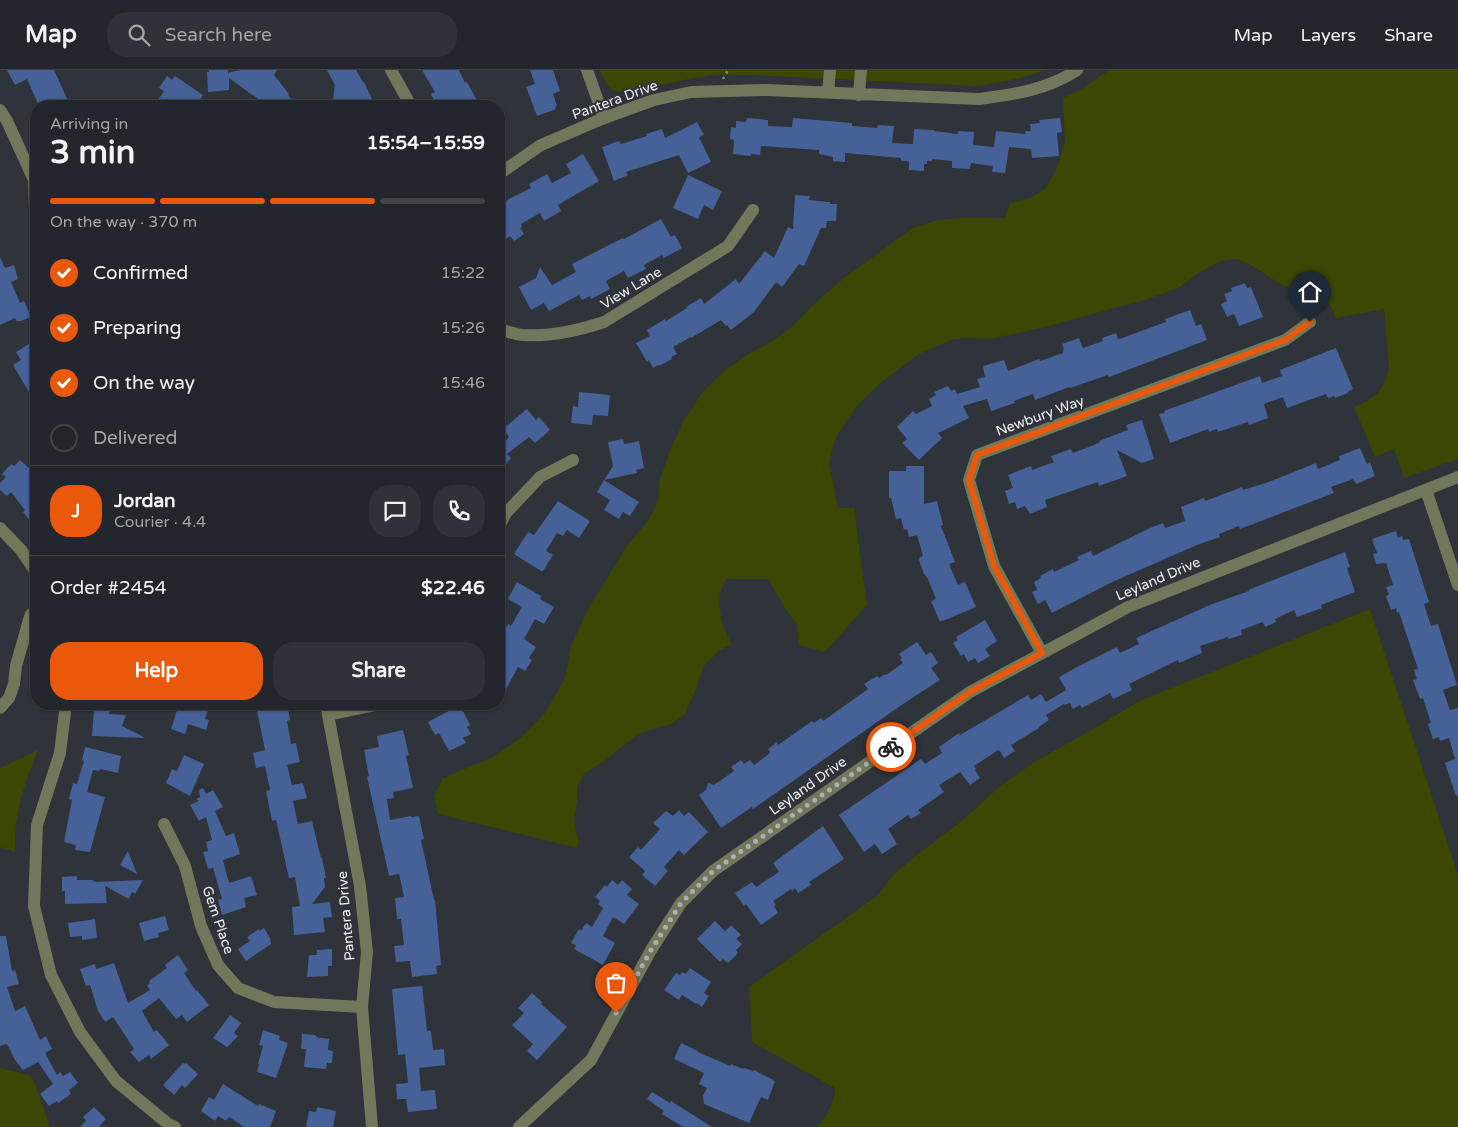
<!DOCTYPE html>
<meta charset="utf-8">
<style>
body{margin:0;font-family:"Varela Round",sans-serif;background:#2f3238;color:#f1f3f6;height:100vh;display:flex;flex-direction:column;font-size:19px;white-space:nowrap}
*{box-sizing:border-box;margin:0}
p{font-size:16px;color:#a3a5a9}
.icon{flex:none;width:28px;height:28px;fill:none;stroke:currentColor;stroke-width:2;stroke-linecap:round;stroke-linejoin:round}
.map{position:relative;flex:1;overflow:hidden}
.sheet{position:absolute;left:30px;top:30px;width:475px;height:610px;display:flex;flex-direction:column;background:#23262c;border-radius:20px;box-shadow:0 1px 4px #0004,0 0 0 1px #404348}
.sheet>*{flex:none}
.pin{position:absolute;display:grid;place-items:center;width:42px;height:42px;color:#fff;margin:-51px -21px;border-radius:50% 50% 50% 0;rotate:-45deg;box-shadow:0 0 5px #0007}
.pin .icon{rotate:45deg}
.courier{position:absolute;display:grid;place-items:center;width:50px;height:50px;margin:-25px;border:4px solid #ea580c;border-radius:50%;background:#fff;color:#222;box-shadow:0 1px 6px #0007}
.overview em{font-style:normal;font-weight:700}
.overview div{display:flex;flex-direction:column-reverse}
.overview{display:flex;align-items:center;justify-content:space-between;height:85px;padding:0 20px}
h1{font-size:32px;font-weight:700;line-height:38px}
.bar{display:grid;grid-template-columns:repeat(4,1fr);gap:8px 5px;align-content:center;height:60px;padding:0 20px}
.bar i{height:6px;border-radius:4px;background:#404348}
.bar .selected{background:#ea580c}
.bar p{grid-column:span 4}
.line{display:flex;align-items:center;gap:12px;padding:0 20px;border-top:1px solid #404348}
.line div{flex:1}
.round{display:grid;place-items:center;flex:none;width:52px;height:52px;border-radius:20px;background:#2f3238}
ol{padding:0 20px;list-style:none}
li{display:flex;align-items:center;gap:15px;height:55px}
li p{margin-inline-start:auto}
li .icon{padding:5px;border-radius:50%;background:#ea580c;color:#fff;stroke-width:4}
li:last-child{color:#a3a5a9}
li i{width:28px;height:28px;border:2px solid #404348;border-radius:50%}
.cta{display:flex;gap:10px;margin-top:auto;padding:10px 20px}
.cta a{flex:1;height:58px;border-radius:20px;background:#ea580c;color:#fff;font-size:20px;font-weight:700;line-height:58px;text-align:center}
.cta a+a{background:#2f3238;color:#f1f3f6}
header{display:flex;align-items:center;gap:30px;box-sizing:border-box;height:70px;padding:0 25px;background:#23262c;border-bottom:1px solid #404348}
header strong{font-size:24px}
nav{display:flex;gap:28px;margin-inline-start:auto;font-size:18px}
.search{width:350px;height:45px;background:#2f3238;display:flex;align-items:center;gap:12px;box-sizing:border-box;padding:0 18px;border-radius:20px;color:#a3a5a9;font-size:19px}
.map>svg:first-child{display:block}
.green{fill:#3b4702}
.building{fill:#466098}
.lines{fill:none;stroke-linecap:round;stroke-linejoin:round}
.path{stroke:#868a90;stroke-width:2.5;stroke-dasharray:2.5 4;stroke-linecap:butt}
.minor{stroke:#70785b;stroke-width:12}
.done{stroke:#abaeb4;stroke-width:5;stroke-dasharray:0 9}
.route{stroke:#ea580c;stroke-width:6}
.labels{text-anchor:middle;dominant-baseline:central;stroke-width:4;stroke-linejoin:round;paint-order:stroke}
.street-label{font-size:14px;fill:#eef1f6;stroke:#2f333a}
</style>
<header>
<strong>Map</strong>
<div class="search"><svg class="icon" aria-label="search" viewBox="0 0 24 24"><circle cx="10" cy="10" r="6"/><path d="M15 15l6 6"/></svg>Search here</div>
<nav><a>Map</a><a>Layers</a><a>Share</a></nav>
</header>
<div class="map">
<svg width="1458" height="1057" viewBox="0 0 1458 1057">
<rect width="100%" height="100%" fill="#2f333a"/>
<path class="green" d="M599,0H1045C1022,9 1000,13 976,16L750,5H713L695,8L622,22L613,21L607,14Z
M1109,0H1458V389L1404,408L1394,379L1375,387L1354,337L1365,332L1377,324L1384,314L1389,299L1384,239L1336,248L1331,236L1320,227L1305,224L1277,212L1253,196L1237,189L1221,191L1198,203L1180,217L1148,229L1045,257L991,269L966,268L951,270L919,284L884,310L856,337L836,367L829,392L838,438H854L867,535L825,582L799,575L797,555L786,540L768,509H726C724,514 721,519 720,524C718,540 723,561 732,574L719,581L703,597L696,619L684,645L671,654L638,664L607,689L584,704L577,717V733L574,748L576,762L579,770L577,778L438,744L434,726L443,708L493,687L522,667L545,643L565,608L571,576L588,539L627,476L649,449L658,430L659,412L670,380L684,350L702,323L724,301L750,283L771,272L793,256L812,236L845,207L913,158L938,150L962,148H1005L1010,133L1030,128L1046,118L1057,97L1065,73L1063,28L1083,18Z
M1370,539L1458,805V1057H817C827,1046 835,1032 835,1018L752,972L749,917L877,826L892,806L914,787L963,750L999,717L1036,691L1102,654L1139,631Z
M38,680C24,716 14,743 15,782L0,777V698Z
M0,997C7,1001 26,1003 30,1006C36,1011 46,1047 50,1057H0Z"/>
<path class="building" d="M7,0H54L69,33L62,36H39L27,9L15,15Z
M209,0H228V3L240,0H277L274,5L289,24L288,25L297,36H268L229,8V20L208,22L207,2H209Z
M327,0H356L363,12H364L375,36H336L333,30L335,15Z
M422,0H459L465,13L467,12L480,36H437L431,24L435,22Z
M530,0H553L560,21L553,24L557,36L555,37L556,39L537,46L526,17L535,14Z
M167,6L172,10L175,6L203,25L196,36H154L164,21L159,18Z
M747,48L768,50V56L792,57L793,48L852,53V56L877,58L878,55L894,56L892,73L913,74L914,59L934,60V61L958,64V61L974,62L973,75L994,77L996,61L1026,64L1025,61H1031L1030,54L1040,53L1039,50L1060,48L1062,62L1057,63L1059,86L1032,88L1031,79L1009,77L1005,103L992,102L993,96L971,93L970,99L952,98V91L932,89V91H927V94H924V101L909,100V93L908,91H901V88L845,83V92L833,91V87L819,84V80L761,76L760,85L751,84V86L733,84L734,70L730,69L731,57L736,58V51L746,52Z
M697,52L704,65L699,67L711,92L688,103L679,85L626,102L628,105L614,111L602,77L619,71L621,74L647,66L646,64L662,59L665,68Z
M583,84L599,111L558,135L561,141L544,151L540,143L521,154L522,157L520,158L524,164L514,171L510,166L499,174V136L509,129L531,118L529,114L547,104L552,113L571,103L566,94Z
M688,105L722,121L713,140L704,135L698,149L673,138Z
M795,125L810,126L809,130L830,132V134H837L836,151H827L826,158H821L804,196L799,194L782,217L776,212L754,242L731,260L727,255L726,256L721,250L691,268V267L673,277L677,284L671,287L672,289L659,296L658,295L653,298L649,290L647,292L636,273L650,266L647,260L665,249L666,251L687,238L686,237L701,228L704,234L736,209L739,214L765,181L774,188L788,157L793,159Z
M661,149L671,167L675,165L682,178L664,188L662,185L644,195L646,199L628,208L624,201L606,211L610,219L591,229L590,226L582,230L579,225L549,241L544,233L531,240L519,217L536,208L540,197L552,215L576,202L572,194L623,168L624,169Z
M0,187L5,198L14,195L18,209L11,212L20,233L24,231L31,247L21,251H17L15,248L0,255Z
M1245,213L1247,218L1251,217L1263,247L1239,256L1234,244L1227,247L1221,234L1227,231L1224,224L1232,221L1231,218Z
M1190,240L1196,256L1201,254L1207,270L1109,307L1108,305L1070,318L1069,317L1035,330L1033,324L1014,331L1015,333L991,341L987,329L963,336L969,348L938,363L942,368L919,390L902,373L907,369L897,357L913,341L916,344L932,336L929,329L936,325L934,322L948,316L951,321L955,319L957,324L980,317L977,309L985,307L983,296L1004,290L1008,301L1039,289L1040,291L1063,283V280L1064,279L1062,274L1079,268L1083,278L1103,271L1102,268L1116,263L1118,269L1122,268L1166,252L1165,249Z
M30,273L32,277L36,274V334L13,295L21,290L16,282Z
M1336,278L1353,319L1347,322L1348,323L1335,328L1334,326L1328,328L1326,324L1287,338L1283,327L1264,334L1268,348L1249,355L1248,352L1218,362L1217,359L1209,362L1208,359L1170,373L1159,344L1165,343L1164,341L1260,306L1262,313L1282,306L1280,300Z
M579,322L610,325L608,346L593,345L592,355L571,353L573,336L578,337Z
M527,339L536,350L539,347L550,360L535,373L529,367L507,384L511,388L499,402V376L500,378L509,367L503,359Z
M1142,350L1154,389L1142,393L1117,380L1127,406L1099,416L1098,412L1045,430L1047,437L1030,444L1025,436L1017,439L1015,432L1009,434L1005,421L1013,418L1008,405L1031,396L1032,400L1054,392L1051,386L1071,379L1073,383L1094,375L1100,372L1099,371L1128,360L1126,355Z
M623,369L624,374L639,371L644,398L636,400L637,403L604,410L613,396L608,372Z
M1360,378L1367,394L1370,392L1375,406L1356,414L1353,409L1331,417L1334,423L1240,459L1239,456L1219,464L1220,467L1197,475L1110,513L1052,543L1045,530L1038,534L1032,522L1037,520L1034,512L1041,508L1040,506L1053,499L1054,502L1079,490L1077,487L1091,481L1093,486L1150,458L1163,453L1165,458L1185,451L1181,437L1204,428L1205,431L1242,417L1243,420L1266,413L1316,393L1318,399L1340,390L1339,386Z
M20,390L36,404V458L23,442L25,440L11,422L7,426L0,420V413L6,407L2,404L11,394L14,396Z
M906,396H924V434L937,431L943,455L941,456L955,492L949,494L958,515L965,512L976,537L943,551V550L940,552L931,531L936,529L928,509L924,504L919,490V488L923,486L917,465L909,467L907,459L904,460L901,448L896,449L891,428H889V401H906Z
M604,410L639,432L630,446L623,442L619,449L604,440L610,430L597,422Z
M558,431L590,451L579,468L567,460L563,466L557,463L546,481L553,485L543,501H541L514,484L528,462L534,465Z
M1396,461L1398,468L1402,466L1403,470L1409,469L1429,532L1424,534L1431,556L1438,554L1457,615L1443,620L1450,640L1458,638V725L1456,726L1445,693L1455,689L1449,668L1440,671L1439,667L1433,669L1428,654L1431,653L1423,628L1420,629L1413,610L1417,609L1414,600L1418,599L1399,542L1397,543L1396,538L1391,540L1386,526L1389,525L1386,517L1393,515L1386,493L1376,494L1373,484L1377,483L1372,469Z
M1345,482L1350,497L1347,498L1355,522L1321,535L1322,538L1297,547L1294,540L1275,549L1276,552L1265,557L1263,552L1241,560L1242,565L1228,569V567L1200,576L1202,583L1179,593L1178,590L1129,614L1132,620L1113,629L1110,623L1082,638L1080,635L1073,639L1070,633L1065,635L1064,634L1046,645L1049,650L1039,657V658L1011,675L1015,681L1004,688L1000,681L998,680L974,696L976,699L975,700L980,708L970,715L960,702L939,715L944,722L918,740L921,743L911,749L908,745L888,759L897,774L882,784L875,774L864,782L839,745L921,689L925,694L942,683L939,677L959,663L960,665L1028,625L1031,630L1041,624L1046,632L1066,620L1059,607L1079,596L1117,577L1120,583L1139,574L1136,568L1212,534L1249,521L1248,520L1268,512Z
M517,512L541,526L540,529L554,537L544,554L535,549L524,569L536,577L529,588L532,590L525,601L518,597L499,632V570L508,554L511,556L522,537L508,529Z
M985,550L997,571L985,579L990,586L978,593L975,588L968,592L964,584L961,586L953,573L958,570L956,567Z
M917,572L926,585L931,582L938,593L931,598L940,610L903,634L753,739L752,737L721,758L699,725L706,720L708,713L714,715L734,701L731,697L741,690L744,694L750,690L754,695L770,683L768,679L777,672L778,675L812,651L814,653L821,648L823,651L868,619L864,614L877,606L879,608L885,604L886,605L903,593L900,589L902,588L899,584Z
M179,634H210L205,649L209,650L206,660L188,654L185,664L171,659Z
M272,634H287L290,650L287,651L291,674L296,673L300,692L287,695L292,715L303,713L307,728L293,731L298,754L312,751L321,788H322L326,808H324L325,817L312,834L330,832L332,847L323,848L325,862L294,865L292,837L300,836L295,807L289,808L276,750L272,751L266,721L270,720L265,696L256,698L253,683L265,680L257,641L272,638Z
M460,635L470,655L467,657L471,664L463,668L466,673L449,681L439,663L435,665L428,652Z
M94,639L110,640L109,644L126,645L122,656L146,668L92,666Z
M403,660L409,685L406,686L413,718L393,722L394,728L387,729L390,750L411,746V747L419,746L424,769L421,770L434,830H435L441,895L436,896L437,904L412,907L410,891L396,892L394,876L404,875L401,849H397L395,828L404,827L399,804L389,806L367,707L369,706L364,680L379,677L377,666Z
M85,677L121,686L118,703L100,699L99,701L93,700L87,722L105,727L90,782L75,780L76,775L64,772L72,730L69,729L73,713L77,714L84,691L82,690Z
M184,685L204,694L190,726L166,713L172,699L177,701Z
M203,718L206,724L213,720L223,737L215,741L226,766L234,763L240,784L223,790L229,813L251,806L257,825L244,828L246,837L222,845L218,830L222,829L213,798L208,799L203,782L208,781L206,772L212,770L206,747L199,751L190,735L199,731L196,729L200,727L199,720Z
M679,740L684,746L689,742L708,762L684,785L679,780L664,797L668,801L655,816L642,805L645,801L629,787L638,777L641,780L660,759L653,753L666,741L673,746Z
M823,756L844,789L809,812L811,815L798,823L795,818L792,821L791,819L773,831L776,835L774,836L778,843L761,855L746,834L744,836L735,823L752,812L756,817L779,802L773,793Z
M128,781L137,804L120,795Z
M77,806V810H93V811H95V812L143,810L135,824L132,822L129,829L105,816L107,833L65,834V821H62V807Z
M612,810L618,815L622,810L632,819L627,825L639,834L624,854L613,847L603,866L615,873L603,895L574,879L576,875L571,873L579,859L581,861L586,853L592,857L603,838L598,834L600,831L595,827L605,815L607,817Z
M165,846L169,860L158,863L159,867L144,871L139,853Z
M95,849L97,868L82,870V866L70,867L68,853Z
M715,851L725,861L730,856H732L741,865L736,869L742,874L736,880L738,883L728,893L723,889L720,892L697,869Z
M264,858L270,868L271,874L246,891L238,879L250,871L247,867L259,859L260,861Z
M0,866H6L12,901L15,900L19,914L7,917L15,941L25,936L40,970L46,966L52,979L45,983L57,1005L60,1002L63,1006L70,1002L78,1013L69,1020L71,1024L58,1033L57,1031L49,1036L40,1024L53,1014L38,992L23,1000L15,990L7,974L0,976Z
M332,879V896H328V906L307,907L309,885H317V880Z
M178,885L188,900L184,903L196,921L197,920L209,935L187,952L182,945L176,949L159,928L142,941L154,962L157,960L169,975L151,989L149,985L139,992L130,982L134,979L113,947L105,952L98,941L90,915L86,916L80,899L95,894L96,899L114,893L128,933L150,920L147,916L150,913L149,911L167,898L165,895Z
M690,898L711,912L704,923L709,926L702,937L697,933L696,934L682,925L679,930L664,920L676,903L680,905L682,902L686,904Z
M422,916L427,961H431L433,980L444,979L445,995L419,998L421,1021L435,1020L437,1039L408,1042L406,1029H397L396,1014L408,1013L405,984L398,985L392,919Z
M532,923L542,932L541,934L567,957L537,990L527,981L533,974L512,955L524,943L518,938Z
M230,945L241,953L234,963L238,966L227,977L213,968Z
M263,960L280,966L279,970L288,973L276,1008L257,1002L259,994H258L263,976L259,975Z
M302,964L316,965V967L329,969L328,980L333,981L332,993H327L326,999L304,997L306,979H301Z
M681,973L698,981V982L730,996L731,994L743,999L744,998L753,1001L754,1000L775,1011L768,1030L761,1027L749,1053L704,1034L703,1026L707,1018L699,1014L704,1003L674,989Z
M183,993L184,994L186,993L198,1004L185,1018L182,1015L174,1025L163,1015Z
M223,1014L258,1036L259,1034L276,1041L270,1057H244L229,1047L226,1051L218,1046L215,1051L201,1041L209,1027L214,1030Z
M652,1022L670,1033L671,1031L712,1057H683L662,1044L664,1041L647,1029Z
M94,1037L106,1049L99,1057H80L86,1051L83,1047Z
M317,1037L336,1041L333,1057H306L309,1041L316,1042Z"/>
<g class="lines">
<path class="path" d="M723,9L728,0"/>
<path class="minor" d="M391,0L411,36
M587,0L604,48
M828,23L830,0
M859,25L861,0
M0,40L7,51L34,110L36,171
M499,104L541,75L604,48L654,30L691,22L766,20L979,29C1013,25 1049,19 1077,0
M499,259C506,261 514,264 522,265C550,267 577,261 604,252L728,176L753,140
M1426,420L1458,515
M499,456L506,443L540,407L573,390
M0,458L21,480L36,502
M1042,583L994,496L969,410L977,385L1285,270L1310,252
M66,634L60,683L37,755L34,836L51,905L80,962L116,1011L167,1053L175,1057
M326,634L360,816L367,882L362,937L372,1057
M0,638L9,628L14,614L16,596L29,550L31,544L36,542
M328,645L380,634
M164,754L185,796L201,856L218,895L238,918L274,932L362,937
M519,1057L591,990L651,880L681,833L713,801L970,622L1128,537L1458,407"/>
</g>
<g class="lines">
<path class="done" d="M616,943L651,880L681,833L713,801L891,677"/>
<path class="route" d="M891,677L970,622L1042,583L994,496L969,410L977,385L1285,270L1310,252"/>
</g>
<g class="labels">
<g class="street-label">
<text transform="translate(615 30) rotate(-20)">Pantera Drive</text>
<text transform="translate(631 218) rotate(-31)">View Lane</text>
<text transform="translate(1040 346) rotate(-20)">Newbury Way</text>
<text transform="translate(1158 509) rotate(-23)">Leyland Drive</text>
<text transform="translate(808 716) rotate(-35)">Leyland Drive</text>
<text transform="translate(346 846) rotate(-95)">Pantera Drive</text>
<text transform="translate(218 850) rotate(71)">Gem Place</text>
</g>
</g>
</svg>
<div class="pin" style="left:616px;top:943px;background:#ea580c"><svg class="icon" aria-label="bag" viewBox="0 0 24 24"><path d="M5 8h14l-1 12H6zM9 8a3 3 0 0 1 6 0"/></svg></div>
<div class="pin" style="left:1310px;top:252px;background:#1f2937"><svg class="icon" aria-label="home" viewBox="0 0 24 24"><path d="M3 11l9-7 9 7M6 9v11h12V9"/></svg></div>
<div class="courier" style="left:891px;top:677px"><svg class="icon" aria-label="bike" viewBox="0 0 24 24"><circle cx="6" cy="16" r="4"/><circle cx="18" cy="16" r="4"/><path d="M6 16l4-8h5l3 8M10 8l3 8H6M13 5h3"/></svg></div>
<section class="sheet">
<div class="overview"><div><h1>3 min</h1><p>Arriving in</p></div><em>15:54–15:59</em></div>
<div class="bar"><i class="selected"></i><i class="selected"></i><i class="selected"></i><i></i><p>On the way · 370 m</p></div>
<ol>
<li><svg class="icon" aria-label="check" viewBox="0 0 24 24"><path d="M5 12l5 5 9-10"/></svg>Confirmed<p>15:22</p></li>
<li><svg class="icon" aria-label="check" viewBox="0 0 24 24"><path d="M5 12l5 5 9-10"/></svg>Preparing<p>15:26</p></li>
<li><svg class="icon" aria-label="check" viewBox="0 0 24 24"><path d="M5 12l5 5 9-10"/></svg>On the way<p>15:46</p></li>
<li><i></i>Delivered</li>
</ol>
<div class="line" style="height:90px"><b class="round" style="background:#ea580c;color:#fff">J</b><div><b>Jordan</b><p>Courier · 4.4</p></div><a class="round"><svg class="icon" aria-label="chat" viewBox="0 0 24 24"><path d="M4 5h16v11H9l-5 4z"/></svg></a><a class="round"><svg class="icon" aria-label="phone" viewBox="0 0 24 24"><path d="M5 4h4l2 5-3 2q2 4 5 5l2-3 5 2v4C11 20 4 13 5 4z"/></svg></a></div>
<div class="line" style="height:65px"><div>Order #2454</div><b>$22.46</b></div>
<div class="cta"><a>Help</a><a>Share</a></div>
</section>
</div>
